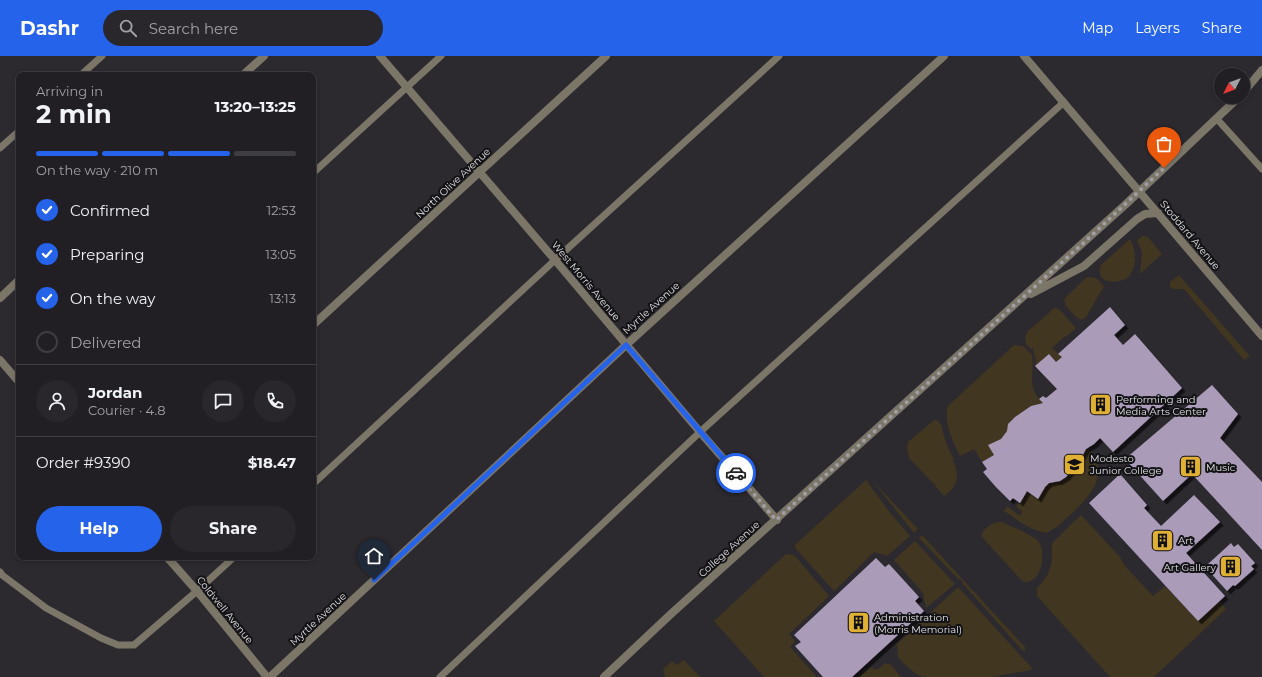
<!DOCTYPE html>
<meta charset="utf-8">
<style>
body{margin:0;font-family:Montserrat,sans-serif;background:#29272b;color:#f1f3f6;height:100vh;display:flex;flex-direction:column;font-size:15px;white-space:nowrap}
*{box-sizing:border-box;margin:0}
p{font-size:13px;color:#a2a2a6}
.icon{flex:none;width:22px;height:22px;fill:none;stroke:currentColor;stroke-width:2;stroke-linecap:round;stroke-linejoin:round}
.map{position:relative;flex:1;overflow:hidden}
.sheet{position:absolute;left:16px;top:16px;width:300px;height:488px;display:flex;flex-direction:column;background:#211f23;border-radius:8px;box-shadow:0 2px 6px #0003,0 0 0 1px #3e3d41}
.sheet>*{flex:none}
.needle{width:26px;rotate:228deg}
.buttons{position:absolute;left:1214px;top:12px;display:grid;gap:8px}
.buttons a{display:grid;place-items:center;width:36px;height:36px;border-radius:50%;background:#211f23;box-shadow:0 2px 6px #0003,0 0 0 1px #3e3d41;font-size:20px}
.pin{position:absolute;display:grid;place-items:center;width:34px;height:34px;color:#fff;margin:-41px -17px;border-radius:50% 50% 50% 0;rotate:-45deg;box-shadow:0 0 4px #0007}
.pin .icon{rotate:45deg}
.courier{position:absolute;display:grid;place-items:center;width:40px;height:40px;margin:-20px;border:3px solid #2563eb;border-radius:50%;background:#fff;color:#222;box-shadow:0 1px 5px #0007}
.head em{font-style:normal;font-weight:700}
.head div{display:flex;flex-direction:column-reverse}
.head{display:flex;align-items:center;justify-content:space-between;height:68px;padding:0 20px}
h1{font-size:26px;font-weight:700;line-height:30px}
.bar{display:grid;grid-template-columns:repeat(4,1fr);gap:6px 4px;align-content:center;height:48px;padding:0 20px}
.bar i{height:5px;border-radius:3px;background:#3e3d41}
.bar .selected{background:#2563eb}
.bar p{grid-column:span 4}
.line{display:flex;align-items:center;gap:10px;padding:0 20px;border-top:1px solid #3e3d41}
.line div{flex:1}
.round{display:grid;place-items:center;flex:none;width:42px;height:42px;border-radius:21px;background:#29272b}
ol{padding:0 20px;list-style:none}
li{display:flex;align-items:center;gap:12px;height:44px}
li p{margin-inline-start:auto}
li .icon{padding:4px;border-radius:50%;background:#2563eb;color:#fff;stroke-width:4}
li:last-child{color:#a2a2a6}
li i{width:22px;height:22px;border:2px solid #3e3d41;border-radius:50%}
.cta{display:flex;gap:8px;margin-top:auto;padding:8px 20px}
.cta a{flex:1;height:46px;border-radius:24px;background:#2563eb;color:#fff;font-size:16px;font-weight:700;line-height:46px;text-align:center}
.cta a+a{background:#29272b;color:#f1f3f6}
header{display:flex;align-items:center;gap:24px;box-sizing:border-box;height:56px;padding:0 20px;background:#2563eb;color:#fff}
header strong{font-size:19px}
nav{display:flex;gap:22px;margin-inline-start:auto;font-size:14px}
.search{width:280px;height:36px;background:#29272b;display:flex;align-items:center;gap:10px;box-sizing:border-box;padding:0 14px;border-radius:22px;color:#a2a2a6;font-size:15px}
.map>svg:first-child{display:block}
.green{fill:#413721}
.building{fill:#aa9bb9;filter:url(#shadow)}
.lines{fill:none;stroke-linecap:round;stroke-linejoin:round}
.service{stroke:#7c7669;stroke-width:7}
.minor{stroke:#7c7669;stroke-width:8}
.tertiary{stroke:#7c7669;stroke-width:8}
.done{stroke:#a19fa3;stroke-width:4;stroke-dasharray:0 7.2}
.route{stroke:#2563eb;stroke-width:5}
.labels{text-anchor:middle;dominant-baseline:central;stroke-width:4;stroke-linejoin:round;paint-order:stroke}
.street-label{font-size:10px;fill:#e0dee2;stroke:#131215}
.poi-label{font-size:10px;fill:#e0dee2;stroke:#131215;text-anchor:start}
</style>
<header>
<strong>Dashr</strong>
<div class="search"><svg class="icon" aria-label="search" viewBox="0 0 24 24"><circle cx="10" cy="10" r="6"/><path d="M15 15l6 6"/></svg>Search here</div>
<nav><a>Map</a><a>Layers</a><a>Share</a></nav>
</header>
<div class="map">
<svg width="1262" height="621" viewBox="0 0 1262 621">
<defs>
<filter id="shadow"><feDropShadow dx="3.5" dy="3.5" stdDeviation="0" flood-color="#0009"/></filter>
</defs>
<rect width="100%" height="100%" fill="#2c292f"/>
<path class="green" d="M1143,180L1148,181L1162,198L1140,218L1142,196L1137,185L1138,183Z
M1130,183C1134,189 1135,196 1135,204C1134,210 1133,216 1128,221C1123,226 1108,228 1102,222C1099,218 1100,214 1100,210Z
M1179,219L1248,298L1250,300L1244,304L1184,233H1173L1170,231V226Z
M1087,221L1096,222L1102,228V230L1103,229L1104,230L1086,261L1082,264L1079,262L1078,263L1066,250L1064,243Z
M1054,252L1059,253L1066,261V263L1067,262L1076,272L1066,281L1065,280L1052,292L1053,293L1062,301L1056,306L1049,298L1035,310L1036,304L1033,294L1034,292L1031,293L1026,288L1025,282L1027,276L1050,256L1051,257L1050,255Z
M1014,289L1023,290L1032,299C1035,319 1025,330 1043,347L1031,350L1015,361L1007,375L999,385L994,399L982,406L974,393L960,400C953,386 943,365 948,350Z
M934,364L938,365L941,369L946,387L954,404L953,405C960,419 958,431 944,440L936,431L933,426H932L909,402L907,392L908,386Z
M1086,393H1089C1111,418 1090,440 1071,458C1063,465 1056,473 1046,477C1030,474 1017,464 1004,455L1007,450L1020,460L1022,455L1016,451L1027,435L1038,443C1041,437 1044,428 1051,426C1054,426 1058,426 1061,425C1073,418 1080,404 1086,393Z
M871,423L918,473L914,477Z
M866,424L891,458L910,480L887,500L874,496L834,535L796,493L795,489Z
M1081,459L1120,501L1124,509L1153,540L1165,530L1198,565L1220,545L1226,553L1154,621H1110L1037,540V532C1047,523 1052,512 1052,498C1052,493 1051,490 1053,486Z
M1001,466C1007,468 1034,480 1038,485C1048,496 1040,532 1022,525L981,480C985,471 991,467 1001,466Z
M922,479L1025,591V595L1022,594L963,528L962,524L958,523L919,482Z
M915,485L955,528L926,552L923,537L894,504Z
M786,498L793,499L796,501L829,540L789,578L795,585L790,591L817,621H764L714,565Z
M958,531L1032,612L1031,614L992,621H928L920,620L916,618L903,607L898,601L897,588L926,561L928,562L929,560L928,559Z
M684,604L700,621H665L663,613L672,605L677,609Z
M885,607L891,609L901,621H860L871,611L875,614L880,612Z"/>
<path class="building" d="M1110,251L1125,269L1114,279L1123,289L1135,278L1182,332L1113,396L1100,382L1094,388L1086,393L1078,408L1066,421L1060,425L1049,427L1045,431L1038,443L1027,435L1020,447L1013,442L1010,445L995,430L983,416L987,413L982,406L994,399L988,389L1001,383L1007,375L1008,368L1015,361L1031,350L1043,347L1039,343L1043,340L1046,342L1057,333L1035,310L1049,298L1056,306L1062,301L1058,298Z
M1212,329L1238,358L1220,382L1262,426V494L1192,418L1163,445L1125,403Z
M1120,418L1147,449L1144,452L1161,470L1194,439L1220,466L1186,497L1225,540L1198,565L1089,447Z
M1231,487L1234,491L1238,488L1255,507L1251,510L1254,513L1235,530L1233,529L1227,535L1208,514L1211,511L1208,508Z
M876,502L885,511L889,508L919,541L915,545L924,555L852,621H823L795,590L801,586L794,579Z"/>
<g class="lines">
<path class="service" d="M81,19L102,0
M1217,63L1262,113
M0,92L19,75
M313,117L441,0
M313,428L555,204L779,0
M0,516L2,519L46,552L101,582L118,589H134L197,535L234,501
M440,621L700,376L1064,46"/>
<path class="minor" d="M380,0L555,204L700,376L777,464
M243,19L264,0
M0,242L19,224
M313,269L606,0
M270,621L626,289L944,0"/>
<path class="tertiary" d="M1024,0L1262,280
M1243,37L1262,14
M1031,238L1084,210L1137,163L1145,158L1158,157
M0,304L19,326
M167,501L197,535L267,621
M604,621L672,557L1125,149L1239,41"/>
</g>
<g class="lines">
<path class="done" d="M736,417L776,464L1091,180L1164,112"/>
<path class="route" d="M374,524L626,289L736,417"/>
</g>
<defs>
<symbol id="building-square" viewBox="-11 -11 22 22"><rect x="-9" y="-9" width="18" height="18" rx="4" fill="#dfb034" stroke="#131215"/><path d="M-4-6H4V6H1V3H-1V6H-4ZM-2.5-4.3h1.7v1.8h-1.7ZM.8-4.3h1.7v1.8H.8ZM-2.5-1h1.7V.8h-1.7ZM.8-1h1.7V.8H.8Z" fill="#111"/></symbol>
<symbol id="university-square" viewBox="-11 -11 22 22"><rect x="-9" y="-9" width="18" height="18" rx="4" fill="#dfb034" stroke="#131215"/><path d="M0-5L7-2L0 1L-7-2ZM-4 1L0 2.5L4 1V4Q0 6-4 4Z" fill="#111"/></symbol>
</defs>
<g fill-rule="evenodd">
<use href="#building-square" x="1088" y="336" width="25" height="25"/>
<use href="#university-square" x="1062" y="396" width="25" height="25"/>
<use href="#building-square" x="1178" y="398" width="25" height="25"/>
<use href="#building-square" x="1150" y="472" width="25" height="25"/>
<use href="#building-square" x="1218" y="498" width="25" height="25"/>
<use href="#building-square" x="846" y="554" width="25" height="25"/>
</g>
<g class="labels">
<g class="street-label">
<text transform="translate(453 127) rotate(-43)">North Olive Avenue</text>
<text transform="translate(1190 179) rotate(50)">Stoddard Avenue</text>
<text transform="translate(586 225) rotate(50)">West Morris Avenue</text>
<text transform="translate(651 252) rotate(-42)">Myrtle Avenue</text>
<text transform="translate(729 493) rotate(-42)">College Avenue</text>
<text transform="translate(225 554) rotate(51)">Coldwell Avenue</text>
<text transform="translate(318 563) rotate(-43)">Myrtle Avenue</text>
</g>
<g class="poi-label">
<text x="1116" y="343">Performing and<tspan x="1116" dy="12">Media Arts Center</tspan></text>
<text x="1090" y="402">Modesto<tspan x="1090" dy="12">Junior College</tspan></text>
<text x="1206" y="411">Music</text>
<text x="1178" y="484">Art</text>
<text x="1216" y="511" text-anchor="end">Art Gallery</text>
<text x="874" y="561">Administration<tspan x="874" dy="12">(Morris Memorial)</tspan></text>
</g>
</g>
</svg>
<div class="buttons">
<a><svg class="needle" viewBox="-14 -14 28 28"><path d="M0-13l5 13h-10z" fill="#e53935"/><path d="M0 13l5-13h-10z" fill="#a2a2a6"/></svg></a>
</div>
<div class="pin" style="left:1164px;top:112px;background:#ea580c"><svg class="icon" aria-label="bag" viewBox="0 0 24 24"><path d="M5 8h14l-1 12H6zM9 8a3 3 0 0 1 6 0"/></svg></div>
<div class="pin" style="left:374px;top:524px;background:#1f2937"><svg class="icon" aria-label="home" viewBox="0 0 24 24"><path d="M3 11l9-7 9 7M6 9v11h12V9"/></svg></div>
<div class="courier" style="left:736px;top:417px"><svg class="icon" aria-label="car" viewBox="0 0 24 24"><path d="M5 17H2v-5l4-1 3-4h7l3 4 3 1v5h-3M9 17h6M6 11h13"/><circle cx="7" cy="17" r="2"/><circle cx="17" cy="17" r="2"/></svg></div>
<section class="sheet">
<div class="head"><div><h1>2 min</h1><p>Arriving in</p></div><em>13:20–13:25</em></div>
<div class="bar"><i class="selected"></i><i class="selected"></i><i class="selected"></i><i></i><p>On the way · 210 m</p></div>
<ol>
<li><svg class="icon" aria-label="check" viewBox="0 0 24 24"><path d="M5 12l5 5 9-10"/></svg>Confirmed<p>12:53</p></li>
<li><svg class="icon" aria-label="check" viewBox="0 0 24 24"><path d="M5 12l5 5 9-10"/></svg>Preparing<p>13:05</p></li>
<li><svg class="icon" aria-label="check" viewBox="0 0 24 24"><path d="M5 12l5 5 9-10"/></svg>On the way<p>13:13</p></li>
<li><i></i>Delivered</li>
</ol>
<div class="line" style="height:72px"><a class="round"><svg class="icon" aria-label="person" viewBox="0 0 24 24"><circle cx="12" cy="8" r="4"/><path d="M4 21q1-7 8-7t8 7"/></svg></a><div><b>Jordan</b><p>Courier · 4.8</p></div><a class="round"><svg class="icon" aria-label="chat" viewBox="0 0 24 24"><path d="M4 5h16v11H9l-5 4z"/></svg></a><a class="round"><svg class="icon" aria-label="phone" viewBox="0 0 24 24"><path d="M5 4h4l2 5-3 2q2 4 5 5l2-3 5 2v4C11 20 4 13 5 4z"/></svg></a></div>
<div class="line" style="height:52px"><div>Order #9390</div><b>$18.47</b></div>
<div class="cta"><a>Help</a><a>Share</a></div>
</section>
</div>
